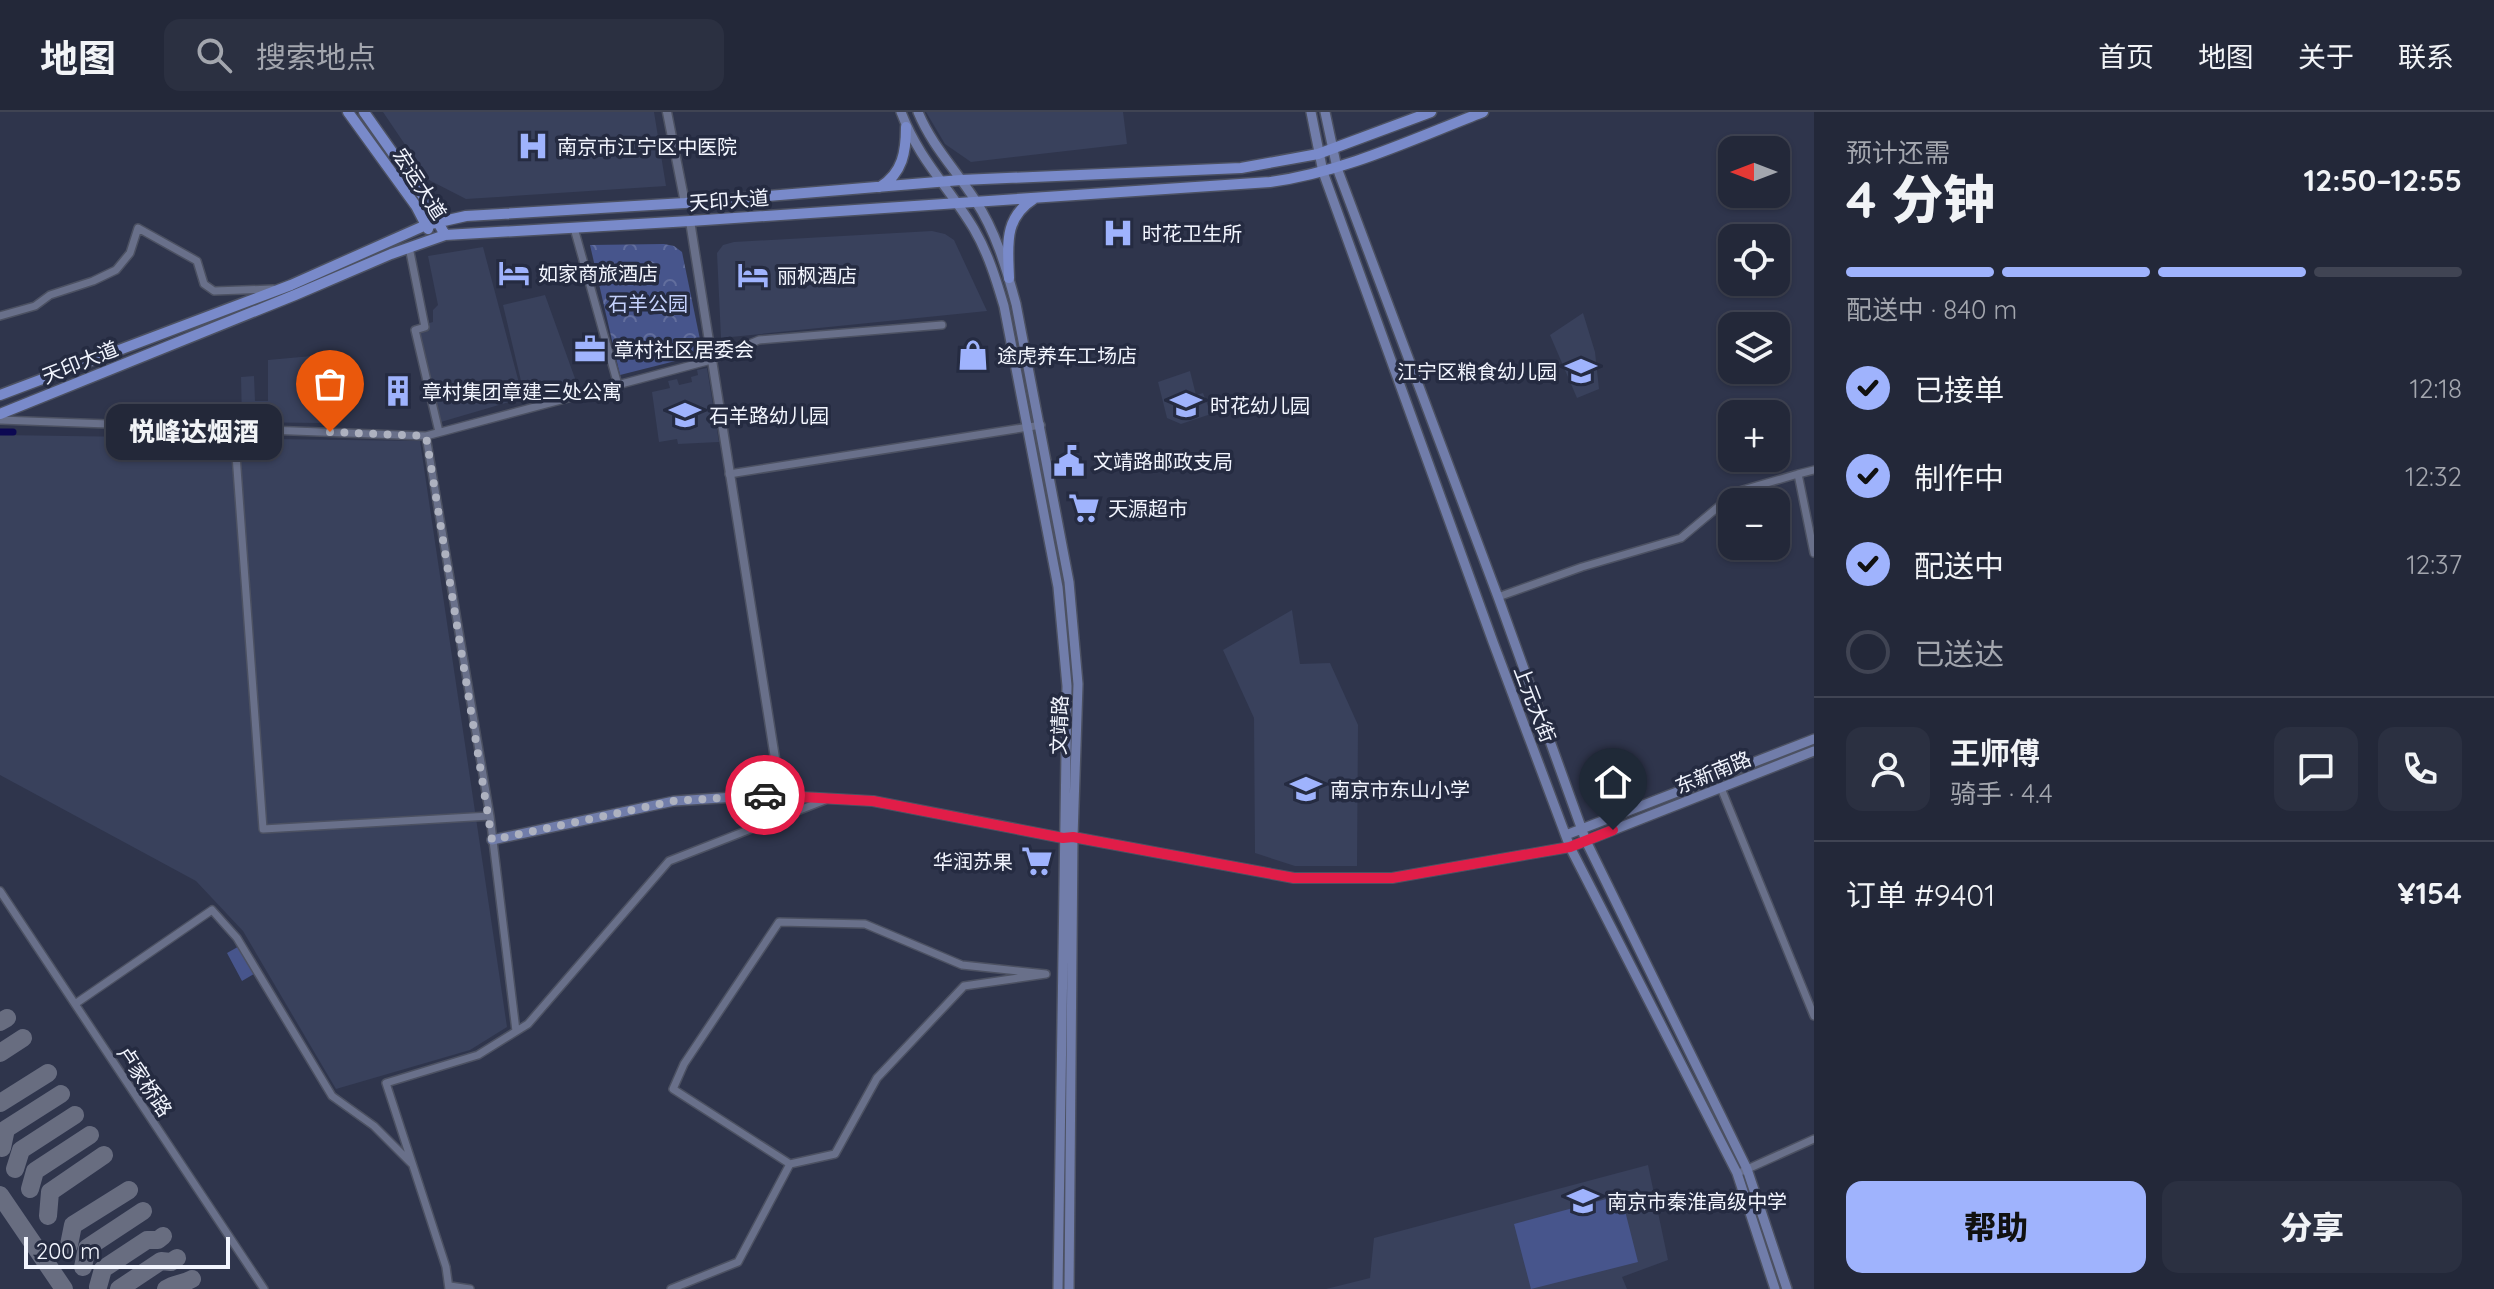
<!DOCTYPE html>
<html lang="zh">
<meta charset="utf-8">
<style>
body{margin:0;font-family:Quicksand,"Noto Sans SC",sans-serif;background:#2b3041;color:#f1f3f6;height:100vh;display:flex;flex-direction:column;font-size:30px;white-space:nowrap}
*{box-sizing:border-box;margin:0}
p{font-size:26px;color:#a3a6ae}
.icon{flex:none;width:44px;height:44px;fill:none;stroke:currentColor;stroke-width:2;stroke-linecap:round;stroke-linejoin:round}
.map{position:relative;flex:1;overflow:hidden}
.sheet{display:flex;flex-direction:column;background:#232839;width:680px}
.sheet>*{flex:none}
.needle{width:52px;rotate:270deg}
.fabs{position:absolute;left:1718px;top:24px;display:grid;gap:16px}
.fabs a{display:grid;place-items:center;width:72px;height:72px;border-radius:16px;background:#232839;box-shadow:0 2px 6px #0004,0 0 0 2px #404453;font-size:40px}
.scale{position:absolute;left:24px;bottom:20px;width:206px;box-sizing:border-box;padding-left:8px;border:4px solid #f2f5fe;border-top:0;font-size:22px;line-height:28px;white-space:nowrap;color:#f2f5fe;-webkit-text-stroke:6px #252b41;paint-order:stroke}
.pin{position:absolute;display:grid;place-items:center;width:68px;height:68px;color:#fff;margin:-82px -34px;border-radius:50% 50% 50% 0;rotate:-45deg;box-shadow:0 0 8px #0007}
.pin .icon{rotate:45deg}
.courier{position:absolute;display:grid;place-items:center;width:80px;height:80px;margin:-40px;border:6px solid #e11d48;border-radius:50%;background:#fff;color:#222;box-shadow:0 2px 10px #0007}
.bubble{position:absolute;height:56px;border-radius:16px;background:#232839;box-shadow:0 2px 6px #0004,0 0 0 2px #404453;font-size:26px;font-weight:800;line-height:56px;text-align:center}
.overview em{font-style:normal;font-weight:800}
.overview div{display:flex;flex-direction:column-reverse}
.overview{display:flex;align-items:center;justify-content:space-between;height:136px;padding:0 32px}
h1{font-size:52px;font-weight:800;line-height:60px}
.bar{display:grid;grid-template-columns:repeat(4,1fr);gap:12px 8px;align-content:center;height:96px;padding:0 32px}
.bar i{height:10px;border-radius:6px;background:#404453}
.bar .selected{background:#9fb3fd}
.bar p{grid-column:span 4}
.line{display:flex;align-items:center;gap:20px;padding:0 32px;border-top:2px solid #404453}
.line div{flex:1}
.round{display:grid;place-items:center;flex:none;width:84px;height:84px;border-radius:16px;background:#2b3041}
ol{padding:0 32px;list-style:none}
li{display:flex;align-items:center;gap:24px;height:88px}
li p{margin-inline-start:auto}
li .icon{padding:8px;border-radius:50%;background:#9fb3fd;color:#111;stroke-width:4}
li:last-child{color:#a3a6ae}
li i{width:44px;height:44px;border:4px solid #404453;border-radius:50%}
.primary-button{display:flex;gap:16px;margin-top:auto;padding:16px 32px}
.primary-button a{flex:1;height:92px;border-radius:16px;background:#9fb3fd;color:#111;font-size:32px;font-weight:800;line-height:92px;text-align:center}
.primary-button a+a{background:#2b3041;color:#f1f3f6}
header{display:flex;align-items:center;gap:48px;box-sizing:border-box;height:112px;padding:0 40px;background:#232839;border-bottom:2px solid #404453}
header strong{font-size:38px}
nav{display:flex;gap:44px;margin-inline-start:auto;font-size:28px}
.search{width:560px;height:72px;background:#2b3041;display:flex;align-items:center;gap:20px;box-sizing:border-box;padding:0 28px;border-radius:16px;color:#a3a6ae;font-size:30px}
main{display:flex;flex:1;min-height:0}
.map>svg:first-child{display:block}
.built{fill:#39415c}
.forest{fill:url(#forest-crowns)}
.garden{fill:#47558c}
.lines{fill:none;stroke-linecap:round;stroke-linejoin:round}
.canal{stroke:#0c0852;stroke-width:7}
.taxiway{stroke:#686d80;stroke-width:18}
.minor-casing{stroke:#4c5162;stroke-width:10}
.tertiary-casing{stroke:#4c5162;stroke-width:11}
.secondary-casing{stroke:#4c5162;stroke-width:12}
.primary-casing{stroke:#4c5162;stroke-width:13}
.minor{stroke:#69708a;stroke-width:7}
.tertiary{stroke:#69708a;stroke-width:8}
.secondary{stroke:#717daa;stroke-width:9}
.primary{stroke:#798aca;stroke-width:10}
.done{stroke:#aeb2c0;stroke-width:8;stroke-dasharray:0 14.4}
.route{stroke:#e11d48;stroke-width:10}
.labels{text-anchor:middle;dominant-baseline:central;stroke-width:7;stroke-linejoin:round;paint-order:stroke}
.poi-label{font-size:20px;fill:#f2f5fe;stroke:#252b41;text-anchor:start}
.street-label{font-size:20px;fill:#f2f5fe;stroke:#252b41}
.park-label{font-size:20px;fill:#c4d1fc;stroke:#252b41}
</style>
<header>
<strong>地图</strong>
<div class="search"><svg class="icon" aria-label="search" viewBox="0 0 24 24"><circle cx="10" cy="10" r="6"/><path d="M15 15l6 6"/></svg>搜索地点</div>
<nav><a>首页</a><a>地图</a><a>关于</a><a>联系</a></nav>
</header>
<main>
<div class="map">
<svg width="1814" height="1177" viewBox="0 0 1814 1177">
<defs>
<pattern id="forest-crowns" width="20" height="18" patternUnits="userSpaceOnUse" patternTransform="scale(2)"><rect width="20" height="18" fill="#47558c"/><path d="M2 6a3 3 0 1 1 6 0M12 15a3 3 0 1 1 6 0" fill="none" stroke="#626e9d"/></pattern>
</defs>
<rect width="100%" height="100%" fill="#2f354c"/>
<path class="built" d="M383,0H654L666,74L466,87L429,68Z
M926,0H1123L1127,32L971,50L945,32Z
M932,119L945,122L954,128L987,199L721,226L717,141L723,133L734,130Z
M483,135L523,286L434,312L411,216L433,210V198L438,193L428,144Z
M545,183L577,272L525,286L503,193Z
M1583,201L1595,240L1599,277L1577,286L1550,223Z
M323,243L322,311L242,310L241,265L254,264L255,289H268V248Z
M707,256L719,330L678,332L677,327L659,330L652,280L670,276L668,269L677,267L679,273L692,270L691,265L698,263L697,258Z
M1190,259L1196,283L1203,281L1211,302L1181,312L1167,306L1158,270Z
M0,323L420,329L507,915L470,938L336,977L243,819L196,769L0,663Z
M1292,498L1300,552L1330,551L1358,613L1357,754H1295L1255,741L1254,606L1223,538Z
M1648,1053L1668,1148L1622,1165L1627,1177H1326L1370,1166L1374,1126Z"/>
<path class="forest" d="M664,132L674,134L682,140L703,242L620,263L590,133Z"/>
<path class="garden" d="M243,832L259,859L242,869L227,841Z
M1621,1083L1638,1150L1531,1177L1514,1112Z"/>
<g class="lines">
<path class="canal" d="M0,320H13"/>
<path class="taxiway" d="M0,910L7,906
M0,941L23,926
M0,991L48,961
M2,1036L6,1017L61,982
M15,1057L21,1038L75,1003
M30,1077L35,1059L90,1023
M0,1083L64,1177
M48,1104L50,1080L104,1043
M69,1133L73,1113L129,1078
M83,1155L87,1136L143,1099
M98,1175L103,1157L147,1128H158L163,1124
M119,1177L161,1149L171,1150L177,1146
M166,1177C175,1171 183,1172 192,1167"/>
<defs>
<path id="minor" d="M574,116L618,273
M409,135L425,215L415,218L439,320
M0,204L35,194L50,183L93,169L116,158L130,141L138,116L197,149L204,172L214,179L273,177
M0,308L426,324L711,248L759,228L942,213
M234,315L263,717L490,704L426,324
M1814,358L1798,362L1814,441
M729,362L1041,313
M1498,485L1582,455L1681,426L1736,380L1798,362
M1721,676L1814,904
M490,704L516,919
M0,779L264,1177
M75,892L212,798L237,826L332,984L374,1014L411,1051
M1743,1059L1814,1027
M450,1174L470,1177
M449,1177L446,1155L386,971L478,943L528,912L669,749L825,688
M671,1177L738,1150L790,1052L835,1042L877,966L964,874L1046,862L962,853L865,812L779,810L684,952L673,977L790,1052"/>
<path id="tertiary" d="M667,0L685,91
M690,109L781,684"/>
<path id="secondary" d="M901,0C919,48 949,75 974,117C988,141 996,167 1004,194L1058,475L1067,574L1058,1177
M918,0C932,34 956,58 975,88C996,120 1006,155 1016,192L1069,470L1078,572L1073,725L1069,1177
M1311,0L1323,60L1493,530L1570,735L1737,1061L1775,1177
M1325,0L1337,56L1498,485L1586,729L1747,1057L1787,1177
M1566,723L1814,627
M492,728L674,689L766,683L873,689L1063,726L1073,725L1294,766H1392L1570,735L1814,639"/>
<path id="primary" d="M348,0L416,94L428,117
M364,0L426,88L445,123
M880,75C903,61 906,39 906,15
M1009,166C1008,133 1003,106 1035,86
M0,283L291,173L426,113L466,104L685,91L961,68L1241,56L1318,42L1431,0
M0,302L295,183L391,142L445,123L690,109L1270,70C1344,60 1413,27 1483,0"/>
</defs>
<use href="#minor" class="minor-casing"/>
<use href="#tertiary" class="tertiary-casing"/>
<use href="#secondary" class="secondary-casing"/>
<use href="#primary" class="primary-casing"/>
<use href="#minor" class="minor"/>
<use href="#tertiary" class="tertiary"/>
<use href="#secondary" class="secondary"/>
<use href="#primary" class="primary"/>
</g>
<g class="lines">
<path class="done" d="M330,320L426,324L492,728L674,689L765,683"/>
<path class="route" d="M765,683L873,689L1063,726L1073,725L1294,766H1392L1570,735L1613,718"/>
</g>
<defs>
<symbol id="hospital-bare" viewBox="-9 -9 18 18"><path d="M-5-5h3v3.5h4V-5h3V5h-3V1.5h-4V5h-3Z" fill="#9fb3fd" stroke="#252b41" stroke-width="2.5" paint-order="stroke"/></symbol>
<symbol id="hotel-bare" viewBox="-9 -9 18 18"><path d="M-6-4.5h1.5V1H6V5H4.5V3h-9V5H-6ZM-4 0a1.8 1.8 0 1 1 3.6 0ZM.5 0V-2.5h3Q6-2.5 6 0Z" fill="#9fb3fd" stroke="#252b41" stroke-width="2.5" paint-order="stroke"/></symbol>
<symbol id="office-bare" viewBox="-9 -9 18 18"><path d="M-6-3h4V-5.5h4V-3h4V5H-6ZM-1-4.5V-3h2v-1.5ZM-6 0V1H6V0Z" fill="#9fb3fd" stroke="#252b41" stroke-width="2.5" paint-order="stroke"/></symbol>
<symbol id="shop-bare" viewBox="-9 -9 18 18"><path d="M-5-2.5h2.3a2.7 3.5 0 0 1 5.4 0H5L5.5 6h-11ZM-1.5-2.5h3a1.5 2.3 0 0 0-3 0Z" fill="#9fb3fd" stroke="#252b41" stroke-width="2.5" paint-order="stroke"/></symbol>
<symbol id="school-bare" viewBox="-9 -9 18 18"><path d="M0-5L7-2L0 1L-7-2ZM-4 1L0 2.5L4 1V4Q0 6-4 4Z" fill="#9fb3fd" stroke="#252b41" stroke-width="2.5" paint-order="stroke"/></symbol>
<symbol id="building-bare" viewBox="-9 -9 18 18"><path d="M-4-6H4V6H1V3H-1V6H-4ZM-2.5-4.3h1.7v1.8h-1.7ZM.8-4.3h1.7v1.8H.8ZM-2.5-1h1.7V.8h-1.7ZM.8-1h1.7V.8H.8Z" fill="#9fb3fd" stroke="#252b41" stroke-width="2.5" paint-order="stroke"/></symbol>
<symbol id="civic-bare" viewBox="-9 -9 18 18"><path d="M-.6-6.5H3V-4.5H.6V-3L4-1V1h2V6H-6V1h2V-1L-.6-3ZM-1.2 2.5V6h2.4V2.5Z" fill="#9fb3fd" stroke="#252b41" stroke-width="2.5" paint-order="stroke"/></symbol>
<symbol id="supermarket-bare" viewBox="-9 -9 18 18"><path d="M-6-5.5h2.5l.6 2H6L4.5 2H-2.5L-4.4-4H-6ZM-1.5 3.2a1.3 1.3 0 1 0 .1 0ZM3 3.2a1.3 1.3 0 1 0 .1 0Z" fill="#9fb3fd" stroke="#252b41" stroke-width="2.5" paint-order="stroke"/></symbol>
</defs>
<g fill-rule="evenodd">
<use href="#hospital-bare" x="511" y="12" width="44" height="44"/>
<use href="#hospital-bare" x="1096" y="99" width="44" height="44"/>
<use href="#hotel-bare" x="492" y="139" width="44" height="44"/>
<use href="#hotel-bare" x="731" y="141" width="44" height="44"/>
<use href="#office-bare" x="568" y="215" width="44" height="44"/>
<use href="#shop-bare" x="951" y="221" width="44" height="44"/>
<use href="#school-bare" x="1559" y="237" width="44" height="44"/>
<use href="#building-bare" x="376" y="257" width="44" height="44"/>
<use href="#school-bare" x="1164" y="271" width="44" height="44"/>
<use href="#school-bare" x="663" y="281" width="44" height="44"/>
<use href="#civic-bare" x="1047" y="327" width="44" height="44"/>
<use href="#supermarket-bare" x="1062" y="374" width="44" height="44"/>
<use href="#school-bare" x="1284" y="655" width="44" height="44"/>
<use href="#supermarket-bare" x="1015" y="727" width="44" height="44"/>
<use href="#school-bare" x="1561" y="1067" width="44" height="44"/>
</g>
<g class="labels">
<g class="poi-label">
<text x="557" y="34">南京市江宁区中医院</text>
<text x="1142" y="121">时花卫生所</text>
<text x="538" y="161">如家商旅酒店</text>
<text x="777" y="163">丽枫酒店</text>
<text x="614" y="237">章村社区居委会</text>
<text x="997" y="243">途虎养车工场店</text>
<text x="1557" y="259" text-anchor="end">江宁区粮食幼儿园</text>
<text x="422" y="279">章村集团章建三处公寓</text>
<text x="1210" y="293">时花幼儿园</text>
<text x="709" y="303">石羊路幼儿园</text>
<text x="1093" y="349">文靖路邮政支局</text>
<text x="1108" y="396">天源超市</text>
<text x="1330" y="677">南京市东山小学</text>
<text x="1013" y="749" text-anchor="end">华润苏果</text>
<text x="1607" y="1089">南京市秦淮高级中学</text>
</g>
<g class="street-label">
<text transform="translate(420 72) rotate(57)">宏运大道</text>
<text transform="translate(729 88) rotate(-4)">天印大道</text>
<text transform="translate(80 250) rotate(-22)">天印大道</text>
<text transform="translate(1535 592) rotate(69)">上元大街</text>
<text transform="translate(1059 613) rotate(-88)">文靖路</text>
<text transform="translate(1713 660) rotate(-22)">东新南路</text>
<text transform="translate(145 969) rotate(56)">卢家桥路</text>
</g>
<g class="park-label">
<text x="648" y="191">石羊公园</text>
</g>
</g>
</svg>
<div class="fabs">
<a><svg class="needle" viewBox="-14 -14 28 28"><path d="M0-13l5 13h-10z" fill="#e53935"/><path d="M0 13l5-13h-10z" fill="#a3a6ae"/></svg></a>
<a><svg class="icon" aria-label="locate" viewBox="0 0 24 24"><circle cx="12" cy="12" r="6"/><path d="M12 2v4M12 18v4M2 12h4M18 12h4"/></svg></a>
<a><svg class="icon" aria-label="layers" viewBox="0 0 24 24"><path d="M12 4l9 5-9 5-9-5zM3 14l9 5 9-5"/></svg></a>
<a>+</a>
<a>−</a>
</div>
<div class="scale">200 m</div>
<div class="pin" style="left:330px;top:320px;background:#ea580c"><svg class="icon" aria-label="bag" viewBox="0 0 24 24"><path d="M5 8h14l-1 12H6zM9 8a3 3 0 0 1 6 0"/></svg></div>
<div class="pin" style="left:1613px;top:718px;background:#1f2937"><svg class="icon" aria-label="home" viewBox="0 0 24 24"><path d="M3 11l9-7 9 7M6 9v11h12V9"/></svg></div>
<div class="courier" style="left:765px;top:683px"><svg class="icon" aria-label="car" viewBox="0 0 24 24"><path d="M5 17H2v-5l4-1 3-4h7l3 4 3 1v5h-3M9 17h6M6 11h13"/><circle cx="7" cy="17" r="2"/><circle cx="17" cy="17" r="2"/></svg></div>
<div class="bubble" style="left:106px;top:292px;width:176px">悦峰达烟酒</div>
</div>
<section class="sheet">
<div class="overview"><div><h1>4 分钟</h1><p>预计还需</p></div><em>12:50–12:55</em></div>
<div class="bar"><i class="selected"></i><i class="selected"></i><i class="selected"></i><i></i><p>配送中 · 840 m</p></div>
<ol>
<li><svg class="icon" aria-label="check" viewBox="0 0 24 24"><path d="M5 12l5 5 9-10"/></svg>已接单<p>12:18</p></li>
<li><svg class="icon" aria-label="check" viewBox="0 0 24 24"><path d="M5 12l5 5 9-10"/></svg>制作中<p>12:32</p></li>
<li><svg class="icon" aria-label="check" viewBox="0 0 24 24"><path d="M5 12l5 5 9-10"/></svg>配送中<p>12:37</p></li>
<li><i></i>已送达</li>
</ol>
<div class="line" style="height:144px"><a class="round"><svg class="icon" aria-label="person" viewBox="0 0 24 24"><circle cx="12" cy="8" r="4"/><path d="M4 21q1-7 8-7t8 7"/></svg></a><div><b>王师傅</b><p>骑手 · 4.4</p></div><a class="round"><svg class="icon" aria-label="chat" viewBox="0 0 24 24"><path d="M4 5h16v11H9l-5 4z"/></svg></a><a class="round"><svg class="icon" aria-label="phone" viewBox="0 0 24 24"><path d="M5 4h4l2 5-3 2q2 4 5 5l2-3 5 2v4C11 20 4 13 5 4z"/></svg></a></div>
<div class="line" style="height:104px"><div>订单 #9401</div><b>¥154</b></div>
<div class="primary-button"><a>帮助</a><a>分享</a></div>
</section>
</main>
